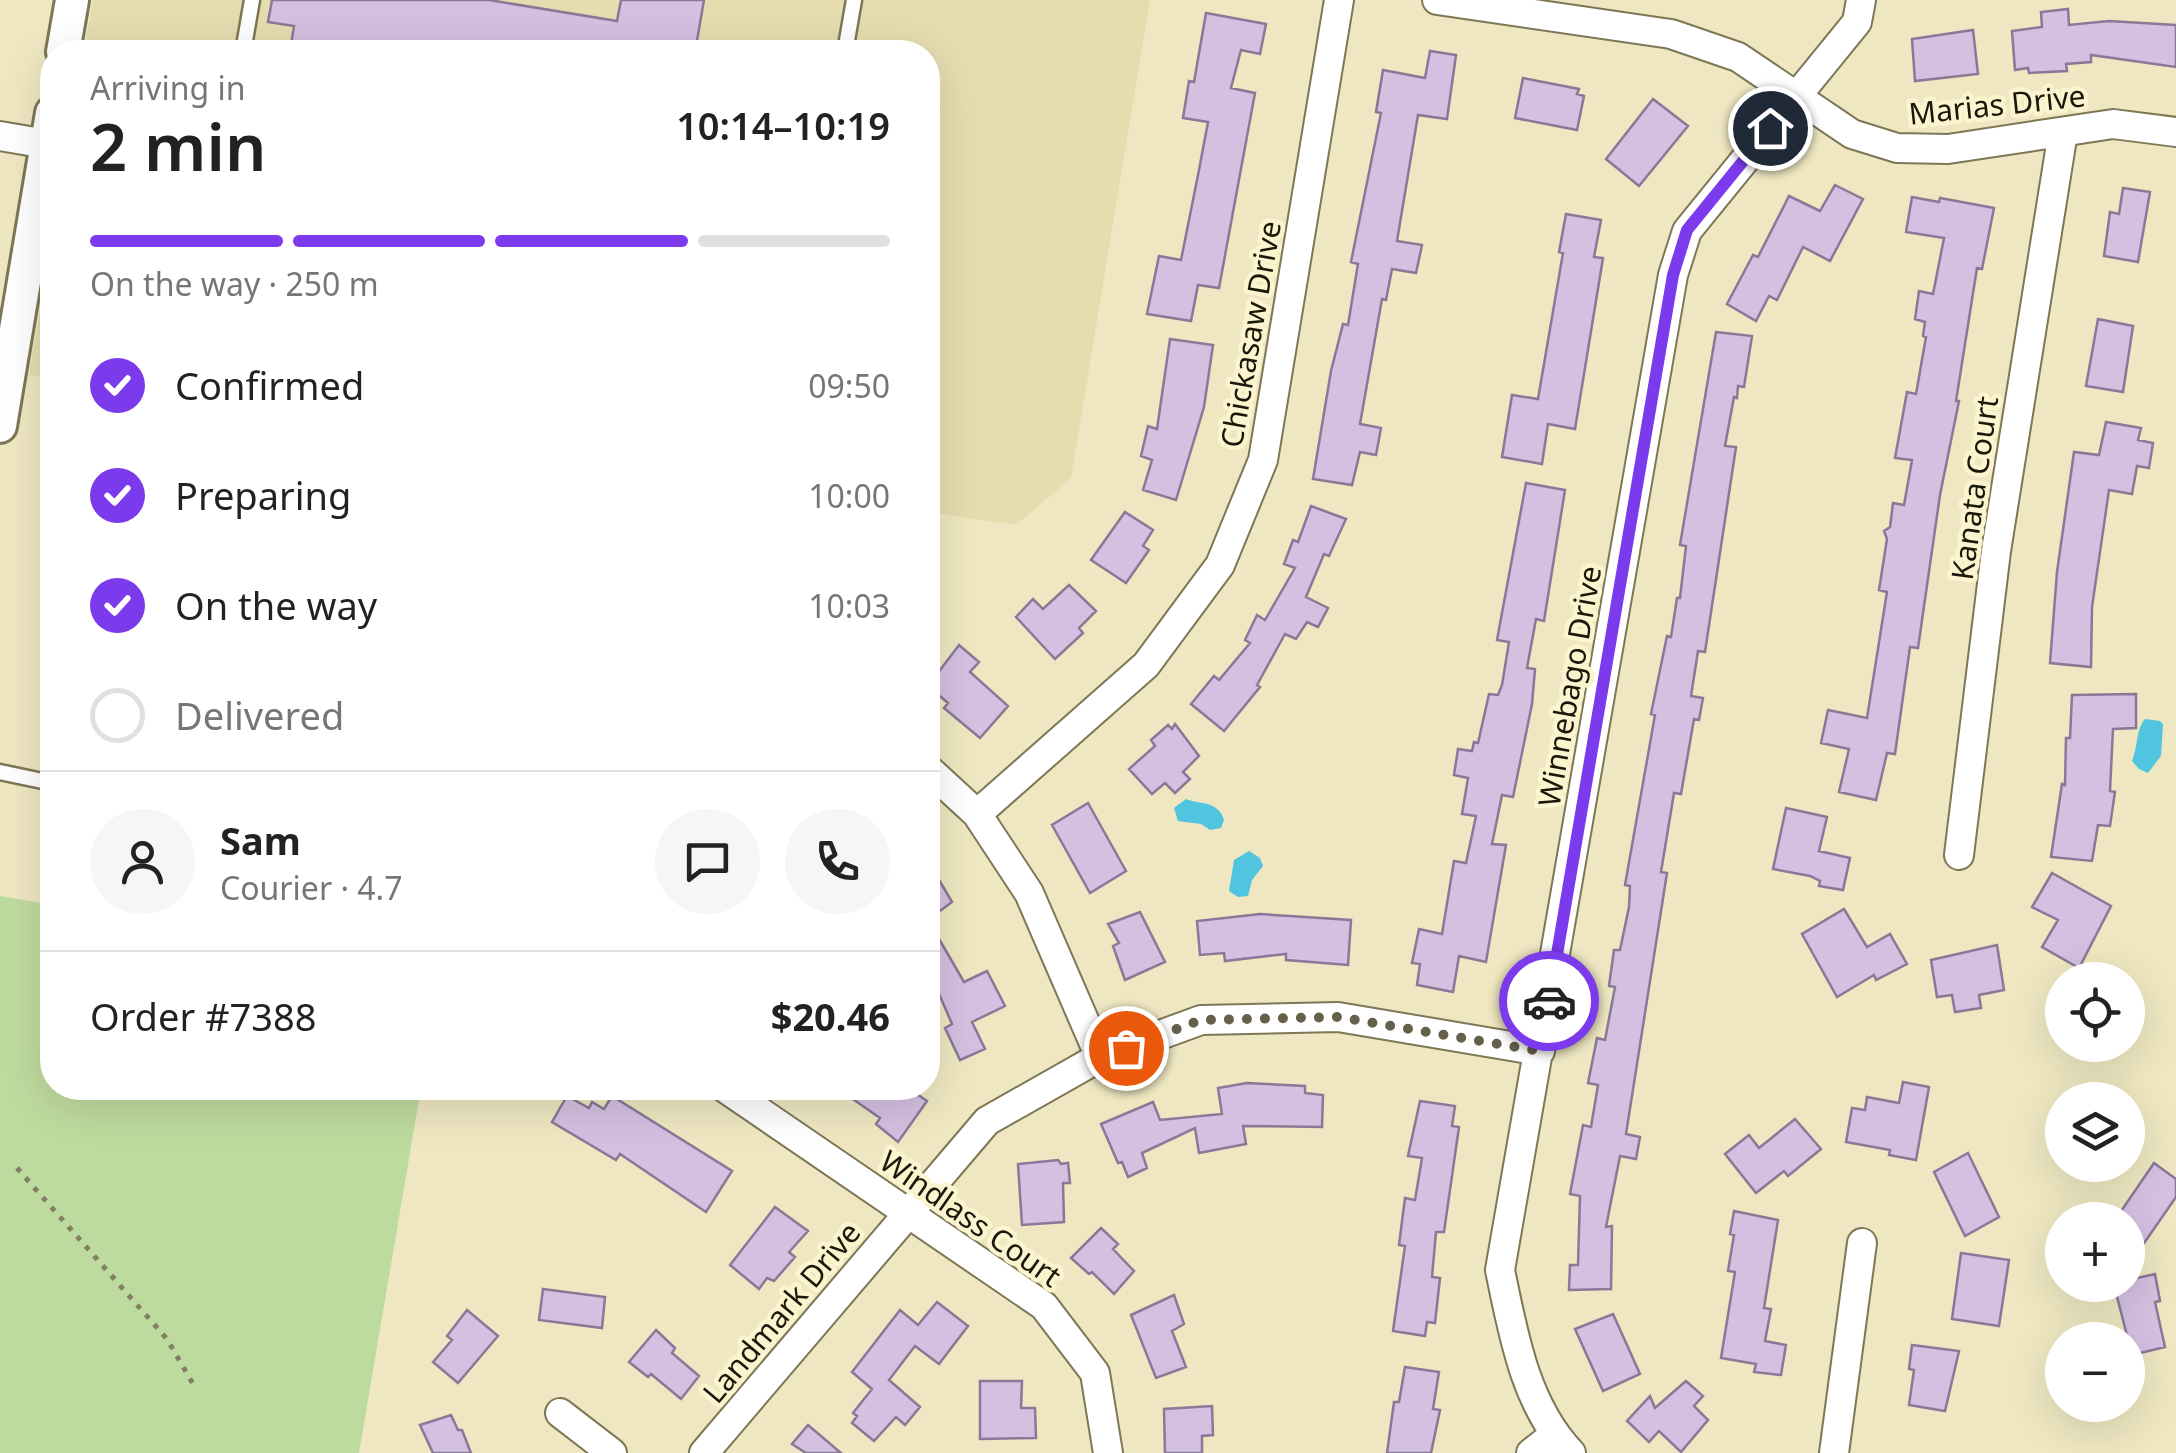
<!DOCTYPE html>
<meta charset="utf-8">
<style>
body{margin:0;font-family:"Noto Sans",sans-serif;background:#f6f6f6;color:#222;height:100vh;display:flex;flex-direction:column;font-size:38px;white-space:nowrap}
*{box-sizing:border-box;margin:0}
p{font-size:32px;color:#767676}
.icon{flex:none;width:55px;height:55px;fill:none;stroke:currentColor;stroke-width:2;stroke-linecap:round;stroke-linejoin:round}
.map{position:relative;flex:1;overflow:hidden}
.details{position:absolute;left:40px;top:40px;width:900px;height:1060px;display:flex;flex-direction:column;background:#fff;border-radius:40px;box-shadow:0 10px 40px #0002}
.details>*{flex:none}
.controls{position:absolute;left:2045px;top:962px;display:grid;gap:20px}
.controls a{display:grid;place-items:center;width:100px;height:100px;border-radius:50%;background:#fff;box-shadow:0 10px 40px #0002;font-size:50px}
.pin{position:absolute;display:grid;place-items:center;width:85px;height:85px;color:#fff;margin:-42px;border:5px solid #fff;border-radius:50%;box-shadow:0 2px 10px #0007}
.courier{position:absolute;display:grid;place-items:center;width:100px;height:100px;margin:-50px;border:8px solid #7c3aed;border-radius:50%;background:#fff;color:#222;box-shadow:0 2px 12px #0007}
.overview em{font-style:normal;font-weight:600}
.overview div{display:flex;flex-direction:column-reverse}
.overview{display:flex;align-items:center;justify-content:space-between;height:170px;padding:0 50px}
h1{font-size:65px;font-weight:600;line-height:75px}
.bar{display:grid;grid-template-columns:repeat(4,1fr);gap:15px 10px;align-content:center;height:120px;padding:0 50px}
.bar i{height:12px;border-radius:8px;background:#e0e0e0}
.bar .active{background:#7c3aed}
.bar p{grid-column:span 4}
.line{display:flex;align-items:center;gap:25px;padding:0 50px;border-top:2px solid #e0e0e0}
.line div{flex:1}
.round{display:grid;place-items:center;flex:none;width:105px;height:105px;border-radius:52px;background:#f6f6f6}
ol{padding:0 50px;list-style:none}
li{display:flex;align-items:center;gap:30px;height:110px}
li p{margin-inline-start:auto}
li .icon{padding:10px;border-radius:50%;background:#7c3aed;color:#fff;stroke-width:4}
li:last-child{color:#767676}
li i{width:55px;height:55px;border:5px solid #e0e0e0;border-radius:50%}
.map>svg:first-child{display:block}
.built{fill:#e5dcb0}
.green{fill:#bedb9f}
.water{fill:#51c4e0}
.building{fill:#d4c0e1;stroke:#8a7897;stroke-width:2.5}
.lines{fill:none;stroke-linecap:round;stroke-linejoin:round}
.service-casing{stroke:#7e7755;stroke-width:19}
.minor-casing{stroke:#7e7755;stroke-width:32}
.tertiary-casing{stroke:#7e7755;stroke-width:38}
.path{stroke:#837f65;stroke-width:5;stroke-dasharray:5 8;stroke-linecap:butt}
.service{stroke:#fff;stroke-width:14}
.minor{stroke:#fff;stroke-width:28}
.tertiary{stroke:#fff;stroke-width:32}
.done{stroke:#64604a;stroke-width:10;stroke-dasharray:0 18}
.route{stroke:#7c3aed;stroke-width:12}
.labels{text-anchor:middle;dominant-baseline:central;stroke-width:9;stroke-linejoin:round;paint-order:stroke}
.street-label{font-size:30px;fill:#1a180a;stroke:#fcf4ce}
</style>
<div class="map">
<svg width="2176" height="1453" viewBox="0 0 2176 1453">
<rect width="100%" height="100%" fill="#eee7c1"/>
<path class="built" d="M93,0H1150L1071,478L1016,525L928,512V52H84Z
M52,240V379L29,375Z"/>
<path class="green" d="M0,896L52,905V1088H421L359,1453H0Z"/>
<path class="water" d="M2145,719L2160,721L2163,724L2161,756L2148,773L2139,769L2132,761C2138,747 2136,729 2145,719Z
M1186,799C1200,805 1218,800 1224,820L1221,828L1210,830L1201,824L1178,821L1174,808Z
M1249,851L1260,858L1263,866L1252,880L1248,896L1238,897L1229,891L1234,860Z"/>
<path class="building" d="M272,0H489L617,21L621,0H704L695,52H290L294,26L268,22Z
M2068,9L2069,25L2109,21L2176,25V67L2091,55V62L2066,64L2067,71L2029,73L2028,68L2015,70L2012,31L2042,27L2041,12Z
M1206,13L1266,24L1260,54L1241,50L1231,88L1255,93L1219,288L1198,285L1191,321L1147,314L1159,256L1181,260L1199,170L1208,122L1183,118L1189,81L1194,82Z
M1973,30L1978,74L1915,81L1912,39Z
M1430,51L1456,55L1447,119L1418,115L1397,241L1422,245L1416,273L1392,269L1386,300L1382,299L1360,424L1381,428L1376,455L1360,452L1352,485L1313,479L1331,371L1343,324L1348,325L1358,264L1351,262L1381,113L1376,112L1383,70L1425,78Z
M1523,78L1579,89L1577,94L1584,96L1577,130L1515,118Z
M1653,99L1688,126L1639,186L1606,159Z
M1835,185L1863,199L1830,261L1803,247L1777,300L1769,296L1756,321L1727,304L1753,255L1758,257L1789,196L1820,211Z
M2123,188L2150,192L2138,262L2104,256L2110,212L2119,214Z
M1912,197L1939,202L1940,198L1994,208L1982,269L1977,268L1956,401H1959L1940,495L1918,648L1910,647L1895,754L1887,753L1876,800L1839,792L1849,749L1821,743L1828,710L1867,718L1887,592L1879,590L1887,539L1884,531L1890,527L1893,503L1904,505L1912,460L1895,458L1907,392L1916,394L1926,337L1923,336L1925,322L1915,319L1919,291L1933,294L1944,238L1906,232Z
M1566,214L1601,220L1594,257L1603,258L1575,429L1548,424L1542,464L1502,457L1512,395L1538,399L1563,253L1559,252Z
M2098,319L2133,326L2123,392L2086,386Z
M1716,332L1752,336L1744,387L1738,386L1737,398L1734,397L1725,446L1736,447L1705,652L1698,651L1691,696L1703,698L1699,720L1694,719L1681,794L1674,793L1661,872L1667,873L1626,1134L1640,1137L1636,1159L1620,1156L1606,1227L1612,1226L1611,1289L1569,1290L1570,1265H1578L1580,1196L1570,1194L1583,1125L1591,1127L1598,1085L1588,1083L1597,1038L1605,1040L1615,987L1609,986L1614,950H1620L1629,907L1630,886L1625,885L1655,715L1651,714L1667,636L1671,637L1677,598H1680L1686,546L1680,545Z
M1170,339L1213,345L1204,407L1176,500L1143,490L1152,460L1141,456L1148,426L1157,429Z
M2106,422L2141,428L2138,440L2153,443L2149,468L2137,466L2132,494L2109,490L2092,607L2091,667L2050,663L2057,572L2074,452L2099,455Z
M1526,483L1565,490L1544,621L1536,619L1527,668L1535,669L1532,704L1513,797L1502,795L1492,844L1506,845L1486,962L1459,956L1453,992L1417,985L1420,964L1412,963L1419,929L1442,934L1454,861L1466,863L1476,816L1462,814L1468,778L1454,775L1458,749L1472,751L1474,742L1478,743L1489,694L1498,695L1502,685L1509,642L1497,640Z
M1311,506L1346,519L1329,556L1324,554L1306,597L1328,608L1318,627L1307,622L1296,639L1285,634L1257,685L1260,687L1224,731L1191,704L1214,676L1219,680L1250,643L1245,640L1257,615L1265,620L1295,568L1284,564L1293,540L1298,542Z
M1125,512L1153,530L1143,546L1149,550L1126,583L1091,560Z
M1069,585L1096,611L1079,628L1083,633L1055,659L1016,617L1033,599L1043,609Z
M959,645L979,662L970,672L1008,706L980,738L944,708L948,703L928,686Z
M2136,694V728L2113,729L2110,791L2115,792L2110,826L2098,825L2092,861L2051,857L2062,784L2065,785L2066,738H2070L2072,695Z
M1175,724L1199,756L1183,772L1190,779L1175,793L1165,783L1152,794L1129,769L1155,746L1151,740L1168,725L1172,729Z
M1088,803L1126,871L1090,893L1052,825Z
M1786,808L1827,817L1819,851L1850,858L1843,890L1819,886L1820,881L1810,876L1773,869Z
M928,861L952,902L928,920Z
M2052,873L2111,906L2079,968L2042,947L2058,920L2032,907Z
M1844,909L1867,947L1890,934L1907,964L1876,980L1874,975L1837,997L1802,934Z
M1140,912L1165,962L1125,980L1113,946L1119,943L1108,924Z
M1260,914L1351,920L1348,965L1286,960V954L1225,961L1224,953L1200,955L1197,921Z
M928,920L964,982L987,971L1005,1006L972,1022L985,1049L960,1060L945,1028L952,1024L928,968Z
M1997,945L2004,990L1979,995L1981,1008L1955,1012L1952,995L1937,997L1931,960Z
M1903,1082L1929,1087L1916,1160L1889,1155L1890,1150L1846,1142L1852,1108L1865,1110L1867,1097L1899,1103Z
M1247,1083L1305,1086V1093L1323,1095L1322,1127L1243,1126L1246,1144L1199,1153L1195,1128L1142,1153L1147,1168L1128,1177L1122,1162L1118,1163L1101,1124L1153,1102L1160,1120L1222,1114L1218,1088Z
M837,1088H908L927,1101L898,1142L876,1124L880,1118Z
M567,1096L589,1108L592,1102L604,1109L612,1096L732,1171L706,1212L620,1154L616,1160L552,1122Z
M1420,1101L1455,1106L1452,1126L1459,1127L1444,1232H1436L1432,1277L1440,1278L1435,1323L1427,1322L1425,1336L1393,1331L1405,1246L1399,1245L1405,1198L1415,1200L1422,1158L1408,1156Z
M1795,1119L1821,1149L1788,1176L1784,1171L1756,1193L1725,1154L1749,1135L1759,1148Z
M1968,1153L1999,1217L1965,1236L1934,1172Z
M1058,1160L1061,1164L1068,1163L1070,1183H1063L1064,1222L1022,1225L1018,1164Z
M2154,1163L2176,1179V1197L2140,1249L2128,1240V1220H2115Z
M775,1207L808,1231L789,1252L795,1257L774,1281L767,1278L759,1289L730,1265Z
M1734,1211L1778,1220L1764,1308L1771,1309L1765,1341L1786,1345L1781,1375L1754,1372L1756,1364L1721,1358L1735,1272L1728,1271L1734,1235L1730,1234Z
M1101,1228L1118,1244L1113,1249L1134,1271L1114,1294L1092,1272L1089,1274L1071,1258Z
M1961,1253L2009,1260L1999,1326L1952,1319Z
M2155,1274L2160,1301L2155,1302L2165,1347L2132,1355L2114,1285H2128V1280Z
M543,1289L605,1297L602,1328L539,1320Z
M1174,1295L1184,1324L1172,1331L1186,1367L1156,1378L1131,1315Z
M937,1302L968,1326L939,1364L915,1346L889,1380L920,1407L905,1425L896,1417L874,1441L852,1423L857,1416L853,1413L872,1389L852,1372L900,1310L918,1325Z
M467,1310L498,1336L458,1383L433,1362L452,1340L447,1336Z
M1613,1314L1640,1374L1603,1391L1575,1329Z
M656,1330L675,1348L672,1353L699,1376L681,1399L651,1374L648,1377L629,1362Z
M1912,1345L1959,1351L1945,1411L1909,1405L1914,1370L1909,1369Z
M1405,1367L1439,1372L1433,1409L1440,1410L1431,1453H1387L1394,1402H1399Z
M980,1381H1022L1021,1408H1035L1036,1438L980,1439Z
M1686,1381L1703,1396L1694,1406L1708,1420L1681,1452L1659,1431L1649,1442L1627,1421L1650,1396L1655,1408Z
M1212,1406L1213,1435L1202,1436V1453H1165L1164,1409Z
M451,1415L458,1430H462L471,1453H433L420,1425Z
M808,1425L841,1453H806L792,1444Z"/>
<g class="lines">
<defs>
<path id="service" d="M243,52L252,0
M845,52L854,0
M0,772L52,783"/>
<path id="minor" d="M1437,0L1671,34L1738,57L1852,134L1897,148L1948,149L2113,124L2176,132
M0,136L47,144
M928,769L977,814L1029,893L1100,1057
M977,814L1146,665L1220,565L1263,460L1339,0
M1959,855L1996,551L2063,132
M725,1088L1044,1306L1095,1373L1108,1453
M560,1413L612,1453
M704,1453L987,1121L1100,1057L1201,1020L1338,1017L1540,1051
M1531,1453L1554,1435
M1571,1453C1525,1405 1513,1333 1500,1270L1673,275L1687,231L1857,22L1861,0
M1834,1453L1862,1243"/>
<path id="tertiary" d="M63,52L72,0
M0,426L52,113"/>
</defs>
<use href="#service" class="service-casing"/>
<use href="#minor" class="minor-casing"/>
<use href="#tertiary" class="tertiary-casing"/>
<path class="path" d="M17,1168L167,1339L196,1389"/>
<use href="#service" class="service"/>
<use href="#minor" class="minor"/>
<use href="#tertiary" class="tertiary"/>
</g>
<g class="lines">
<path class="done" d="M1126,1048L1201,1020L1338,1017L1540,1051L1549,1001"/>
<path class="route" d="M1549,1001L1673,275L1687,230L1770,128"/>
</g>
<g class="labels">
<g class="street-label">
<text transform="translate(1997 104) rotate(-6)">Marias Drive</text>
<text transform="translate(1250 334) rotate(-80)">Chickasaw Drive</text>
<text transform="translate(1974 488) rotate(-82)">Kanata Court</text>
<text transform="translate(1569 686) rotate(-80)">Winnebago Drive</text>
<text transform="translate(971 1218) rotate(35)">Windlass Court</text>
<text transform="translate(781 1312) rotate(-50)">Landmark Drive</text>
</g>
</g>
</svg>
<div class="controls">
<a><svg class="icon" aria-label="locate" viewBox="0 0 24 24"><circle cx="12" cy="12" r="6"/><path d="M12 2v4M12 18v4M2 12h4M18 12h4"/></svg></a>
<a><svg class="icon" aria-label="layers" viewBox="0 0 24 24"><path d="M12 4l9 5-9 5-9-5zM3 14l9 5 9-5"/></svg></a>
<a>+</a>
<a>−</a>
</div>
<div class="pin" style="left:1126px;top:1048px;background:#ea580c"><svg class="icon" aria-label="bag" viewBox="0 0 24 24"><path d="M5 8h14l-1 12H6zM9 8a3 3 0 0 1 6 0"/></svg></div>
<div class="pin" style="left:1770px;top:128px;background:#1f2937"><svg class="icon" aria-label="home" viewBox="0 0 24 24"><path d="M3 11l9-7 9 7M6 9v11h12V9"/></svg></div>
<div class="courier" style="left:1549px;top:1001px"><svg class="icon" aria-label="car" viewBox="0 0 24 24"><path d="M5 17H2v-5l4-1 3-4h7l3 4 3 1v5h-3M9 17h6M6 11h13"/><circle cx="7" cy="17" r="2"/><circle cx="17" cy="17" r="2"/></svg></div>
<section class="details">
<div class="overview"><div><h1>2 min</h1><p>Arriving in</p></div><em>10:14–10:19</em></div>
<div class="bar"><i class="active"></i><i class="active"></i><i class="active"></i><i></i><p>On the way · 250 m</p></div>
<ol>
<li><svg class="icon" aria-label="check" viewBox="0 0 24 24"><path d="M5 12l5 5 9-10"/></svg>Confirmed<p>09:50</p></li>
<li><svg class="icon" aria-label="check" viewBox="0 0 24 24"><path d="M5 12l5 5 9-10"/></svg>Preparing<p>10:00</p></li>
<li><svg class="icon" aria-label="check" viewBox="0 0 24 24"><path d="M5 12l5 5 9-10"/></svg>On the way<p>10:03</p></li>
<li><i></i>Delivered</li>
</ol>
<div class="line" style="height:180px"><a class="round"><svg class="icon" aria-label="person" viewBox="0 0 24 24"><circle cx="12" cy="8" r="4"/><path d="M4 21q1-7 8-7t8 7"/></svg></a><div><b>Sam</b><p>Courier · 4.7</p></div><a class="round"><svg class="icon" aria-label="chat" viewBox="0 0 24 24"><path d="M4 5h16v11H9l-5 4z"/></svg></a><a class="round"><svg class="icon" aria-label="phone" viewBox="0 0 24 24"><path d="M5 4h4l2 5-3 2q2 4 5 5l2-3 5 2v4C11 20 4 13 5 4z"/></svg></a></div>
<div class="line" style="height:130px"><div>Order #7388</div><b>$20.46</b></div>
</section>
</div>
